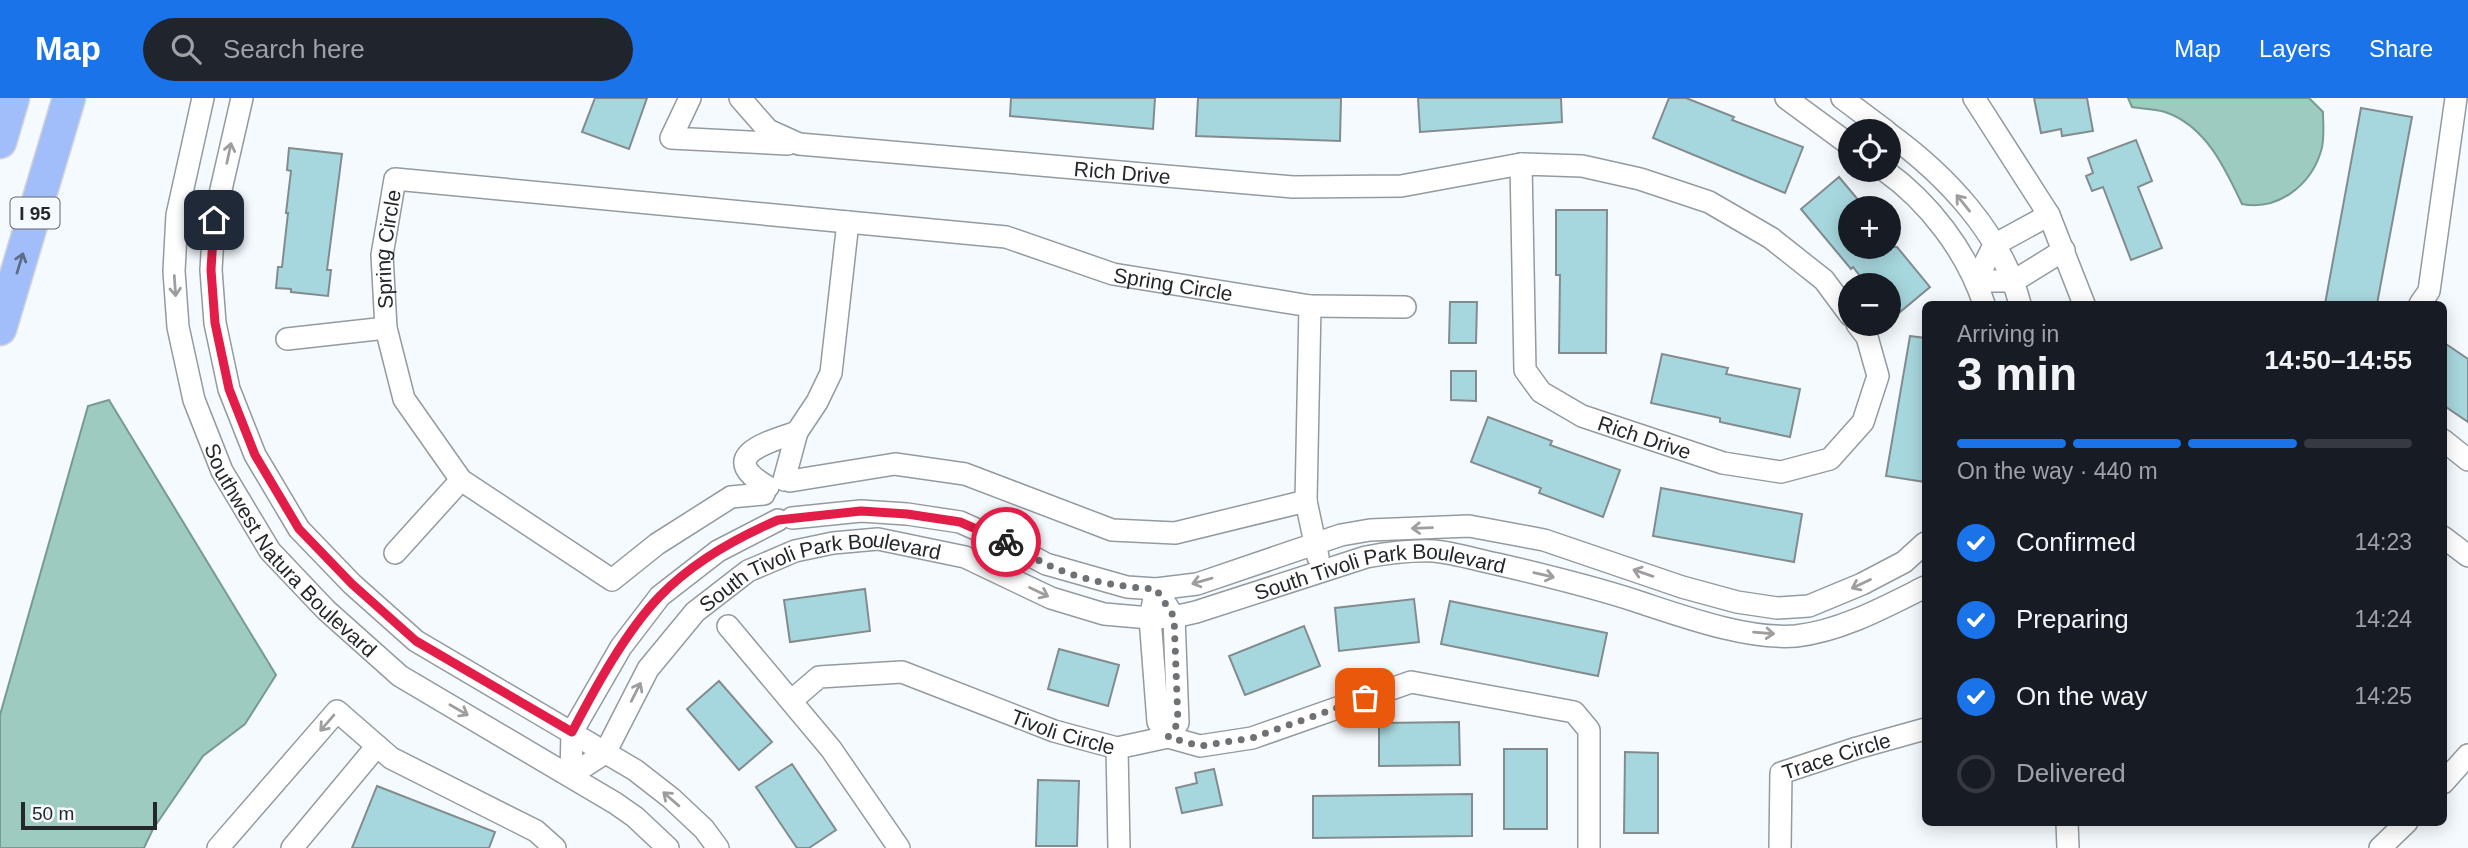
<!DOCTYPE html>
<meta charset="utf-8">
<style>
body{margin:0;font-family:Helvetica,sans-serif;background:#20242c;color:#f1f3f6;height:100vh;display:flex;flex-direction:column;font-size:26px;white-space:nowrap}
*{box-sizing:border-box;margin:0}
p{font-size:23px;color:#9ea1a6}
.icon{flex:none;width:38px;height:38px;fill:none;stroke:currentColor;stroke-width:2;stroke-linecap:round;stroke-linejoin:round}
.map{position:relative;flex:1;overflow:hidden}
.sheet{position:absolute;left:1922px;top:203px;width:525px;height:525px;display:flex;flex-direction:column;background:#171b24;border-radius:10px;box-shadow:0 4px 18px #0003}
.sheet>*{flex:none}
.controls{position:absolute;left:1838px;top:21px;display:grid;gap:14px}
.controls a{display:grid;place-items:center;width:63px;height:63px;border-radius:50%;background:#171b24;box-shadow:0 4px 18px #0003;font-size:35px}
.scale{position:absolute;left:21px;bottom:18px;width:136px;box-sizing:border-box;padding-left:7px;border:4px solid #25282b;border-top:0;font-size:19px;line-height:24px;white-space:nowrap;color:#25282b;-webkit-text-stroke:5px #f5fafe;paint-order:stroke}
.pin{position:absolute;display:grid;place-items:center;width:60px;height:60px;color:#fff;margin:-30px;border-radius:14px;box-shadow:0 4px 10px #0006}
.courier{position:absolute;display:grid;place-items:center;width:70px;height:70px;margin:-35px;border:5px solid #e11d48;border-radius:50%;background:#fff;color:#222;box-shadow:0 2px 9px #0007}
.summary em{font-style:normal;font-weight:600}
.summary div{display:flex;flex-direction:column-reverse}
.summary{display:flex;align-items:center;justify-content:space-between;height:119px;padding:0 35px}
h1{font-size:46px;font-weight:600;line-height:52px}
.bar{display:grid;grid-template-columns:repeat(4,1fr);gap:10px 7px;align-content:center;height:84px;padding:0 35px}
.bar i{height:9px;border-radius:5px;background:#363941}
.bar .current{background:#1a73e8}
.bar p{grid-column:span 4}
ol{padding:0 35px;list-style:none}
li{display:flex;align-items:center;gap:21px;height:77px}
li p{margin-inline-start:auto}
li .icon{padding:7px;border-radius:50%;background:#1a73e8;color:#fff;stroke-width:4}
li:last-child{color:#9ea1a6}
li i{width:38px;height:38px;border:4px solid #363941;border-radius:50%}
header{display:flex;align-items:center;gap:42px;box-sizing:border-box;height:98px;padding:0 35px;background:#1a73e8;color:#fff}
header strong{font-size:33px}
nav{display:flex;gap:38px;margin-inline-start:auto;font-size:24px}
.search{width:490px;height:63px;background:#20242c;display:flex;align-items:center;gap:18px;box-sizing:border-box;padding:0 24px;border-radius:38px;color:#9ea1a6;font-size:26px}
.map>svg:first-child{display:block}
.water{fill:#9dcbc0;stroke:#799a93;stroke-width:2}
.building{fill:#a7d7de;stroke:#828c8e;stroke-width:2}
.lines{fill:none;stroke-linecap:round;stroke-linejoin:round}
.minor-casing{stroke:#939ba0;stroke-width:24}
.highway-casing{stroke:#d3d4d5;stroke-width:35}
.minor{stroke:#fff;stroke-width:21}
.highway{stroke:#a1befb;stroke-width:32}
.oneway{stroke:#9d9ea0}
.oneway2{stroke:#5d6c89}
.done{stroke:#6e7275;stroke-width:7;stroke-dasharray:0 12.6}
.route{stroke:#e11d48;stroke-width:9}
.labels{text-anchor:middle;dominant-baseline:central;stroke-width:5;stroke-linejoin:round;paint-order:stroke}
.shield{fill:#f5fafe;stroke:#63676a;stroke-width:2}
.shield-label{font-size:19px;font-weight:bold;fill:#25282b}
.street-label{font-size:21px;fill:#25282b;stroke:#f5fafe}
</style>
<header>
<strong>Map</strong>
<div class="search"><svg class="icon" aria-label="search" viewBox="0 0 24 24"><circle cx="10" cy="10" r="6"/><path d="M15 15l6 6"/></svg>Search here</div>
<nav><a>Map</a><a>Layers</a><a>Share</a></nav>
</header>
<div class="map">
<svg width="2468" height="750" viewBox="0 0 2468 750">
<rect width="100%" height="100%" fill="#f5fafe"/>
<path class="water" d="M2128,0H2309L2323,14C2323,26 2325,42 2321,53C2311,87 2278,113 2242,106C2225,70 2206,28 2165,14C2155,11 2143,11 2132,9Z
M109,302L276,577L245,626L203,658L153,731L144,750H0V617L88,308Z"/>
<path class="building" d="M595,0H647L629,51L582,34Z
M1011,0H1155L1153,31L1010,18Z
M1198,0H1341L1340,43L1196,38Z
M1418,0H1561L1562,24L1420,34Z
M1669,0H1686L1734,19L1732,22L1803,49L1785,95L1653,40Z
M2034,0H2087L2093,33L2062,38L2061,31L2041,35Z
M2361,10L2412,19L2377,206H2325Z
M2136,42L2152,83L2138,89L2162,150L2131,162L2103,89L2092,93L2086,78L2093,75L2088,60Z
M289,50L342,56L327,172H331L328,198L291,194V191L276,190L278,169H282L288,115H286L291,73L287,72Z
M1839,79L1865,110H1850V149H1897L1930,189L1888,224V187H1867L1853,169L1851,171L1801,111Z
M1556,112H1607L1606,255H1559L1560,177H1556Z
M1450,204H1477L1476,245H1449Z
M1910,238L1925,240V384L1886,378Z
M2443,244L2468,261V324L2443,307Z
M1662,256L1728,270L1726,276L1800,291L1790,339L1720,324V320L1651,305Z
M1451,273H1476V303L1451,302Z
M1488,319L1552,343L1550,347L1620,372L1603,419L1539,395L1541,390L1471,364Z
M1661,390L1802,416L1794,464L1653,438Z
M865,491L870,533L790,544L784,502Z
M1414,501L1419,544L1339,553L1335,510Z
M1450,503L1607,535L1598,578L1441,546Z
M1304,528L1320,568L1245,597L1229,558Z
M1059,551L1119,567L1108,608L1048,591Z
M719,583L772,644L739,672L687,611Z
M1459,624L1460,667L1379,668V625Z
M1504,651H1547V731H1504Z
M1625,654L1658,655V735H1624Z
M792,666L836,732L809,750H797L756,689Z
M1214,671L1222,707L1182,715L1176,690L1197,685L1195,675Z
M1038,682L1079,683L1077,748H1036Z
M377,688L495,734L489,750H352Z
M1472,696V738L1313,740V698Z"/>
<g class="lines">
<defs>
<g id="minor">
<path id="s1" d="M203,0L177,117L174,173L178,229L194,302L222,373L270,453L326,512L400,578L615,705L635,719L668,750"/>
<path d="M242,0L214,122L211,172L215,225L229,291L255,357L299,431L352,486L416,543L635,672L671,700L704,731L718,750"/>
<path d="M690,0L671,40L788,46"/>
<path id="s2" d="M740,0L768,32L799,46L1293,89L1401,88L1521,66"/>
<path d="M1786,0L1850,47"/>
<path d="M1842,0L1886,33"/>
<path d="M1974,0L2049,117L2084,206"/>
<path d="M1888,35C1946,77 2002,136 2020,206"/>
<path d="M1884,72C1929,104 1967,154 1984,206"/>
<path d="M2049,117L1994,147L1976,183H2014L2064,152"/>
<path d="M2420,206L2429,193L2456,0"/>
<path d="M1310,208L1405,209"/>
<path id="s3" d="M1850,217L1824,182L1771,140L1709,104L1640,81L1582,68L1521,66L1525,272L1541,294L1582,318L1723,365L1781,374L1830,361L1863,324L1878,278L1867,239L1857,226"/>
<path d="M287,241L386,230"/>
<path d="M2443,342L2468,362"/>
<path d="M784,382L797,334L817,304L831,275L848,124"/>
<path d="M768,389C714,358 768,344 797,334"/>
<path id="s4" d="M764,396L731,399L657,446L612,482L461,382L404,301L386,230L382,157L395,81L1006,139L1113,176L1310,208L1306,403L1175,435L1112,432L965,376L895,366L790,383"/>
<path d="M1306,403L1318,459"/>
<path d="M792,420L861,413L907,416L960,424L1011,447L1046,466L1127,489L1156,491L1197,486L1341,437L1370,432L1469,428L1544,442L1682,489L1737,504L1777,510L1809,508L1862,486L1904,464L1925,445"/>
<path d="M2443,439L2468,458"/>
<path d="M395,455L461,382"/>
<path d="M1156,491L1174,519L1178,625L1168,639L1158,624L1150,520Z"/>
<path d="M728,528L831,651L899,750"/>
<path id="s5" d="M791,603L819,579L902,574L1054,633L1117,650L1168,639L1200,648L1252,640L1411,584L1574,614L1589,632V750"/>
<path d="M1117,650L1119,750"/>
<path id="s6" d="M571,677L605,655L648,571L695,514L748,473L795,453L833,445L878,441L965,459L1051,500L1104,516L1150,520L1174,519L1196,514L1366,459C1388,455 1412,452 1434,453C1455,455 1477,462 1497,466C1544,477 1590,488 1636,503C1682,518 1747,542 1796,538C1841,533 1885,509 1925,489"/>
<path d="M571,677L572,634L621,549L660,498L718,453L778,422"/>
<path d="M2443,685L2468,657"/>
<path d="M2067,724L2068,750"/>
<path d="M218,750L337,613L391,660L536,733L555,750"/>
<path d="M292,750L377,648"/>
<path id="s7" d="M1780,750L1781,675L1857,650L1925,631"/>
<path d="M2380,750L2407,724"/>
</g>
<path id="highway" d="M0,44L13,0
M0,231L69,0"/>
</defs>
<use href="#minor" class="minor-casing"/>
<use href="#highway" class="highway-casing"/>
<use href="#minor" class="minor"/>
<use href="#highway" class="highway"/>
</g>
<defs><path id="oneway-shaft" d="M-6 0H5M1.5-3L5.5 0L1.5 3" fill="none" stroke-width="1.6" stroke-linecap="round" stroke-linejoin="round" transform="scale(1.75)"/></defs>
<g class="oneway">
<use href="#oneway-shaft" transform="translate(229 55) rotate(-78)"/>
<use href="#oneway-shaft" transform="translate(1963 105) rotate(-129)"/>
<use href="#oneway-shaft" transform="translate(175 188) rotate(86)"/>
<use href="#oneway-shaft" transform="translate(1422 430) rotate(178)"/>
<use href="#oneway-shaft" transform="translate(1643 475) rotate(-161)"/>
<use href="#oneway-shaft" transform="translate(1544 477) rotate(13)"/>
<use href="#oneway-shaft" transform="translate(1202 483) rotate(164)"/>
<use href="#oneway-shaft" transform="translate(1861 486) rotate(155)"/>
<use href="#oneway-shaft" transform="translate(1039 494) rotate(26)"/>
<use href="#oneway-shaft" transform="translate(1764 535) rotate(5)"/>
<use href="#oneway-shaft" transform="translate(636 594) rotate(-63)"/>
<use href="#oneway-shaft" transform="translate(459 612) rotate(30)"/>
<use href="#oneway-shaft" transform="translate(327 625) rotate(131)"/>
<use href="#oneway-shaft" transform="translate(671 701) rotate(-139)"/>
</g>
<use class="oneway2" href="#oneway-shaft" transform="translate(20 165) rotate(-73)"/>
<g class="lines">
<path class="done" d="M1006,444C1019,450 1031,459 1044,465C1078,482 1119,489 1156,491L1174,519L1178,625L1168,639L1200,648L1252,640L1365,600"/>
<path class="route" d="M214,122L211,172L215,225L229,291L255,357L299,431L352,486L416,543L572,634C595,590 626,533 660,498C692,465 736,440 778,422L861,413L907,416L960,424L1006,444"/>
</g>
<g class="labels">
<rect class="shield" x="10.5" y="99.5" width="49" height="31" rx="5"/>
<g class="shield-label">
<text x="35" y="115">I 95</text>
</g>
<g class="street-label">
<text stroke="none"><textPath href="#s2" startOffset="401">Rich Drive</textPath></text>
<text stroke="none"><textPath href="#s4" startOffset="611">Spring Circle</textPath></text>
<text stroke="none"><textPath href="#s4" startOffset="1470">Spring Circle</textPath></text>
<text stroke="none"><textPath href="#s3" startOffset="723">Rich Drive</textPath></text>
<text stroke="none"><textPath href="#s1" startOffset="488">Southwest Natura Boulevard</textPath></text>
<text stroke="none"><textPath href="#s6" startOffset="934">South Tivoli Park Boulevard</textPath></text>
<text stroke="none"><textPath href="#s6" startOffset="346">South Tivoli Park Boulevard</textPath></text>
<text stroke="none"><textPath href="#s5" startOffset="292">Tivoli Circle</textPath></text>
<text stroke="none"><textPath href="#s7" startOffset="133">Trace Circle</textPath></text>
</g>
</g>
</svg>
<div class="controls">
<a><svg class="icon" aria-label="locate" viewBox="0 0 24 24"><circle cx="12" cy="12" r="6"/><path d="M12 2v4M12 18v4M2 12h4M18 12h4"/></svg></a>
<a>+</a>
<a>−</a>
</div>
<div class="scale">50 m</div>
<div class="pin" style="left:1365px;top:600px;background:#ea580c"><svg class="icon" aria-label="bag" viewBox="0 0 24 24"><path d="M5 8h14l-1 12H6zM9 8a3 3 0 0 1 6 0"/></svg></div>
<div class="pin" style="left:214px;top:122px;background:#1f2937"><svg class="icon" aria-label="home" viewBox="0 0 24 24"><path d="M3 11l9-7 9 7M6 9v11h12V9"/></svg></div>
<div class="courier" style="left:1006px;top:444px"><svg class="icon" aria-label="bike" viewBox="0 0 24 24"><circle cx="6" cy="16" r="4"/><circle cx="18" cy="16" r="4"/><path d="M6 16l4-8h5l3 8M10 8l3 8H6M13 5h3"/></svg></div>
<section class="sheet">
<div class="summary"><div><h1>3 min</h1><p>Arriving in</p></div><em>14:50–14:55</em></div>
<div class="bar"><i class="current"></i><i class="current"></i><i class="current"></i><i></i><p>On the way · 440 m</p></div>
<ol>
<li><svg class="icon" aria-label="check" viewBox="0 0 24 24"><path d="M5 12l5 5 9-10"/></svg>Confirmed<p>14:23</p></li>
<li><svg class="icon" aria-label="check" viewBox="0 0 24 24"><path d="M5 12l5 5 9-10"/></svg>Preparing<p>14:24</p></li>
<li><svg class="icon" aria-label="check" viewBox="0 0 24 24"><path d="M5 12l5 5 9-10"/></svg>On the way<p>14:25</p></li>
<li><i></i>Delivered</li>
</ol>
</section>
</div>
